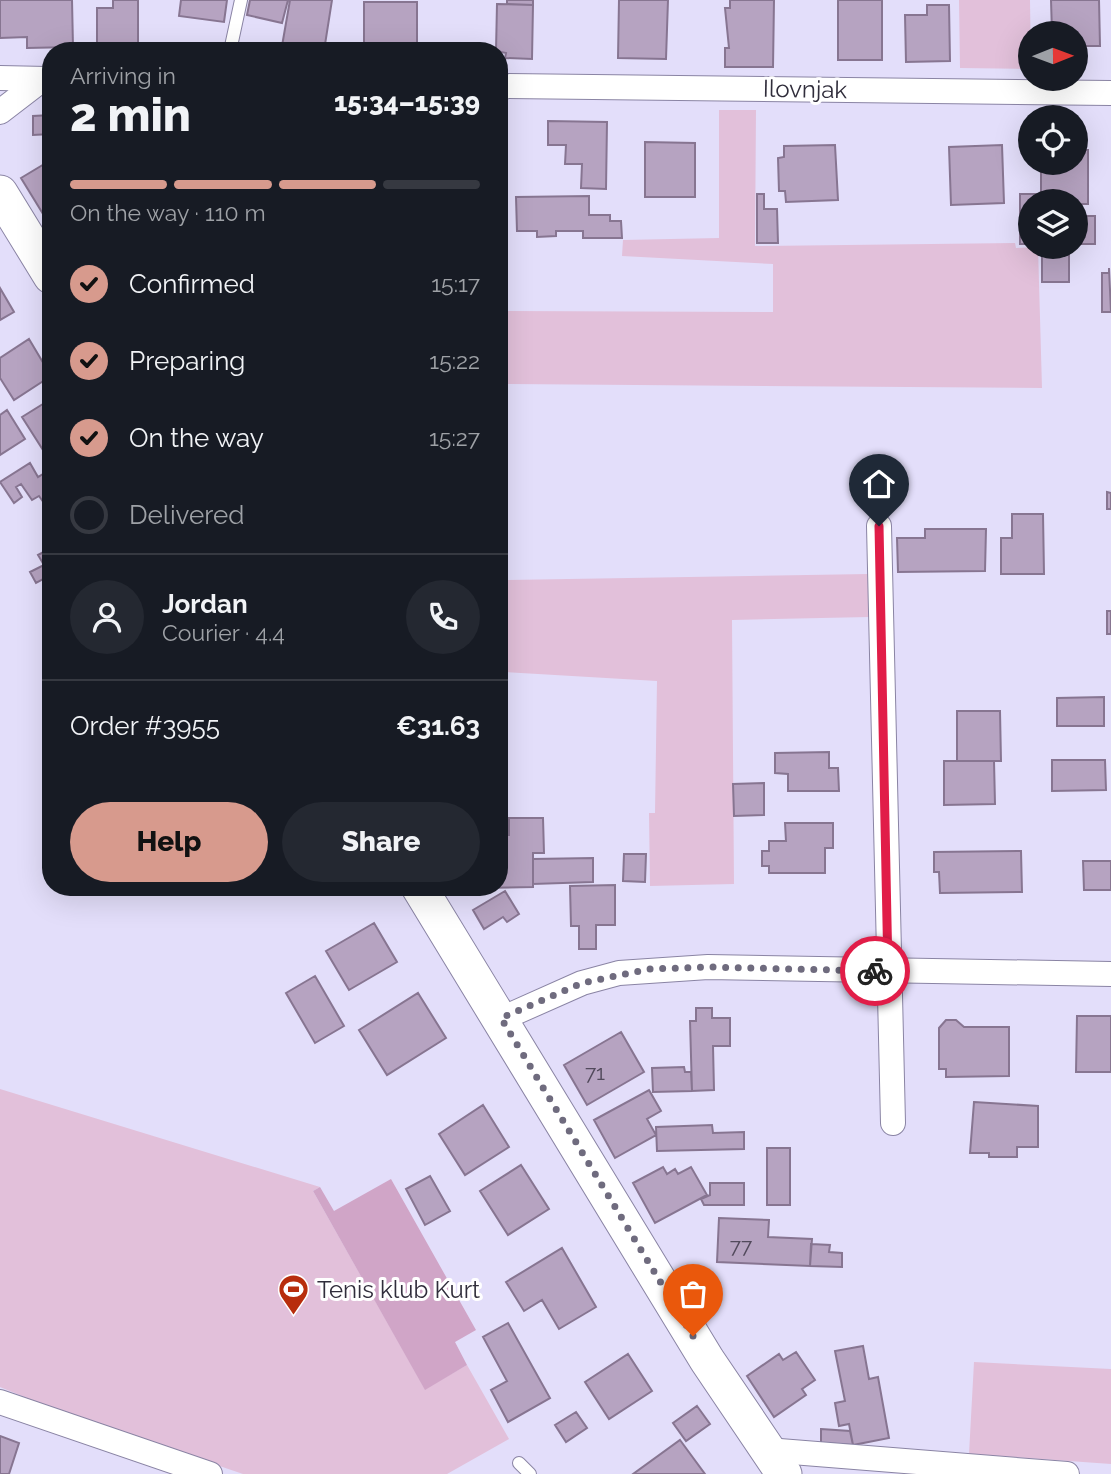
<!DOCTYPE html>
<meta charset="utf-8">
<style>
body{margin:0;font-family:Raleway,sans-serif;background:#242831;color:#f1f3f6;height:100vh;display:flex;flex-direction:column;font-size:26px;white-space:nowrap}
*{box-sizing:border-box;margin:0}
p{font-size:23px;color:#9ea1a6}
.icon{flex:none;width:38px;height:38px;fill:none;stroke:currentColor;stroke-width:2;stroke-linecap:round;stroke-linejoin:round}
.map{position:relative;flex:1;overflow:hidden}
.details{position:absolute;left:42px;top:42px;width:466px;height:854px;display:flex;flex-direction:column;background:#171b24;border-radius:28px;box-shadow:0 7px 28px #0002}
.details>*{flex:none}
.needle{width:46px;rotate:89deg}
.tools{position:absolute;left:1018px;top:21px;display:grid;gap:14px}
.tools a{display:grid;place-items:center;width:70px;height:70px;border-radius:50%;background:#171b24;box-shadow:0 7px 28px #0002;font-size:35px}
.pin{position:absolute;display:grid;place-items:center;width:60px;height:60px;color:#fff;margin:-72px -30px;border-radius:50% 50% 50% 0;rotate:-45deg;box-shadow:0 0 7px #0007}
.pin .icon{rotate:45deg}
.courier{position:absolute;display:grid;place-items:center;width:70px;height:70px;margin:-35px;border:5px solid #e11d48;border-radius:50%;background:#fff;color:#222;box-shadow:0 2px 9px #0007}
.summary em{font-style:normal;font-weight:800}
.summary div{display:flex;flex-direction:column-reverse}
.summary{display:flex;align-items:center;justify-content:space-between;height:119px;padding:0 28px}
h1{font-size:46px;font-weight:800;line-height:52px}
.bar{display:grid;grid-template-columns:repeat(4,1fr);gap:10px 7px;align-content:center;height:84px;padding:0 28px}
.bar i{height:9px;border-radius:5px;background:#363941}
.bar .current{background:#d79a8d}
.bar p{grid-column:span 4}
.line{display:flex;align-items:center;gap:18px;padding:0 28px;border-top:2px solid #363941}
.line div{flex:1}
.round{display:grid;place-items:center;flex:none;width:74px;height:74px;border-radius:37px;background:#242831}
ol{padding:0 28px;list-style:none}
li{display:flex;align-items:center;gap:21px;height:77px}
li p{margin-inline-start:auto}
li .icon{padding:7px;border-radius:50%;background:#d79a8d;color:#111;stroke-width:4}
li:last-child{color:#9ea1a6}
li i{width:38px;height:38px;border:4px solid #363941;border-radius:50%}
.cta{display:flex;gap:14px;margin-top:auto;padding:14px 28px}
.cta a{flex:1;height:80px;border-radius:42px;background:#d79a8d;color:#111;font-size:28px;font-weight:800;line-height:80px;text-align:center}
.cta a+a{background:#242831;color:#f1f3f6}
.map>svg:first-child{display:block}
.green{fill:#e2c0da}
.forest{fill:#d0a5c7}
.building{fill:#b6a3c1;stroke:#877591;stroke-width:2}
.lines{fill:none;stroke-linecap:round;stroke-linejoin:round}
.lane-casing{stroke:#8a84a4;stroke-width:14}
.street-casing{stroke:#8a84a4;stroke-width:26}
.secondary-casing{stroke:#8a84a4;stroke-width:37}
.lane{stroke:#fff;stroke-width:12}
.street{stroke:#fff;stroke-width:24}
.secondary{stroke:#fff;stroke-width:35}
.done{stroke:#6f6b7e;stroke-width:7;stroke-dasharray:0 12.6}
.route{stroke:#e11d48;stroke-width:9}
.labels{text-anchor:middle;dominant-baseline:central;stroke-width:6;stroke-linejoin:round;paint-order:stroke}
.number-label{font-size:21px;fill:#524a5c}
.street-label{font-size:24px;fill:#302d3b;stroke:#fff}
.poi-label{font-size:24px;fill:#302d3b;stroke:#fff;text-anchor:start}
</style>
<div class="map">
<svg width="1111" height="1474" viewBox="0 0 1111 1474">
<rect width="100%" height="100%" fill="#e3defa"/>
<path class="green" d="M959,0H1030L1031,69L960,68Z
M719,110H756L755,246L1015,243L1016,248L1038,247L1042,388L499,384V311L773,312V264L622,256L623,240L719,238Z
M868,574L869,617L732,620L734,884L650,886L649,813H655L657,681L504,672L506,580Z
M0,1089L320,1187L313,1191L425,1389L467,1365L509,1439L447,1474H243L61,1412L0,1387Z
M974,1362L1111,1369V1464L969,1454Z"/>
<path class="forest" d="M391,1179L476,1330L455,1342L467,1365L425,1390L313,1191L320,1187L334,1211Z"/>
<path class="building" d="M0,0H72L73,47L27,48V37L0,38Z
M113,0H138V47L97,46V8H113Z
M181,0H227L224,22L179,16Z
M250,0H288L282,23L247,15Z
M290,0H332L324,51L282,46Z
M507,0H533V5L507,4Z
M619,0H668L666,59L618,58Z
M730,0H774L773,67H725V48H729L725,8H730Z
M838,0H882V60H838Z
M1051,0H1099L1100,46H1076V33H1052Z
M364,2H417V46L364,45Z
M497,4L533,5L532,59L505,58L506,53L496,51Z
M927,5H949L950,61L906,62L905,15H927Z
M51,115V134L33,135V116Z
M548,121L607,122L606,189L581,188L582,164H565L566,145H548Z
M645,142L695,143V197H645Z
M835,145L838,200L786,202L785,191H779L778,158L784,157V146Z
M1002,145L1004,203L951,205L949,147Z
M1076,150H1088V204H1080L1081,215H1076V201H1041V163H1076Z
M51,160V227L21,178Z
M757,194H764V209H777L778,243H757Z
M1020,194H1041V201H1031V244H1020Z
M589,196V215H610V221H621L622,238H583V231H556V236L537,237V231H517L516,197Z
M1076,216H1095V244H1076Z
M1042,250H1069V282H1042Z
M1109,268L1111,312H1102V273H1109Z
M0,288L14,312L0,320Z
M29,339L51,376L14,400L0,378V358Z
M51,399V461H50L22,417Z
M7,410L25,439L0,455V415Z
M30,463L38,477L51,469V499L44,503L39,496L32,500L21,484L16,487L22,497L14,503L0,482Z
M1107,492L1111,493V509H1107Z
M1012,514H1043L1044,574H1001V538H1012Z
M925,529H986L985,571L898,572L897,538H925Z
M51,548V575L36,583L30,572L44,565L38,555Z
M1107,611H1111V634H1107Z
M1104,697V726H1057V698Z
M957,711H1000L1001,761H957Z
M829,752V768H838L839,791H788V774L775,773V753Z
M1052,760H1105L1106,790L1052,791Z
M944,761H994L995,804L944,805Z
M764,783V815L734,816L733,784Z
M509,818H543L544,853H533V887L473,888L499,887V835H509Z
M785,823H833V848H825V873H769V866H762V851H769V841H786Z
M1021,851L1022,892L940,893L939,872H934V852Z
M624,854H646L645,882L623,881Z
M593,858V882L533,884V859Z
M1083,861H1111V890H1084Z
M615,885V925H596V949H579V926H571L570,886Z
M505,891L519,914L507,922L503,917L484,929L473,910Z
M374,923L397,962L349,990L326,951Z
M315,976L344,1026L315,1043L286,993Z
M418,993L446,1038L387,1075L359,1030Z
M696,1008H712V1018H730V1046H713L714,1090L692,1091L690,1021H696Z
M1077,1016H1111V1072H1076Z
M946,1020H956L964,1027H1009V1076L946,1077V1069H939V1028Z
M621,1032L644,1072L587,1105L564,1065Z
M684,1067L685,1072H691L692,1091L653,1092L652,1068Z
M649,1090L661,1111L647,1119L656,1135L615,1158L594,1120Z
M974,1102L1038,1106V1147H1017V1157H989V1153H970Z
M483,1105L509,1147L465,1175L439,1134Z
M712,1125L713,1133L744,1132V1149L657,1151L656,1127Z
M767,1148H790V1205H767Z
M521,1165L549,1209L508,1235L480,1191Z
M663,1167L667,1174L675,1169L678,1174L691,1167L707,1195L655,1223L633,1183Z
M430,1176L450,1211L425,1225L406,1189Z
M710,1183H744V1205H704L701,1199L710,1195Z
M719,1218L769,1220L768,1237L812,1239L810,1266L717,1262Z
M811,1244L830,1245L829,1252L842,1253V1267L810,1266Z
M562,1248L596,1307L559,1329L542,1300L524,1311L506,1282Z
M508,1323L550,1398L508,1422L491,1390L507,1381L483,1337Z
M863,1346L869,1379L878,1377L889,1438L853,1445L849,1424L839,1426L835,1403L845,1401L835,1351Z
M796,1352L815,1380L802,1389L806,1395L774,1417L747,1376L779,1354L783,1360Z
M628,1354L652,1391L609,1419L585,1382Z
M697,1406L710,1424L686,1441L673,1423Z
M576,1412L587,1428L566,1442L555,1425Z
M821,1429L850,1431L853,1445L821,1443Z
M0,1436L19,1443L9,1474H0Z
M680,1440L705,1474H633Z"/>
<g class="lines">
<defs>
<path id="lane" d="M230,51L241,0
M519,1463L530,1474"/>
<path id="street" d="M0,78L47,79
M499,86L1111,93
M0,112L43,79
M879,526L893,1123
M501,1019L582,983L619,973L708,967L1111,974
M0,1402L210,1474
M767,1450L1067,1474"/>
<path id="secondary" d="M0,193L51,276
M419,887L707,1360L784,1474"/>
</defs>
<use href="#lane" class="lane-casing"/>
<use href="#street" class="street-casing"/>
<use href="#secondary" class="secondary-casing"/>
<use href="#lane" class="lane"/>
<use href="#street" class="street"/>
<use href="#secondary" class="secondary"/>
</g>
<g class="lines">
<path class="done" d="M693,1336L501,1018L582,983L650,969L708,967L875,971"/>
<path class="route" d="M875,971H888L879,526"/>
</g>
<defs>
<symbol id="stadium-pin" viewBox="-11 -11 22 30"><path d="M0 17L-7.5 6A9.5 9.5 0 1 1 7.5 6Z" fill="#b82d0c" stroke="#fff"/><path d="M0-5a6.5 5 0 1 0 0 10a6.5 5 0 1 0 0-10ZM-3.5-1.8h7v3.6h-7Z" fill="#fff"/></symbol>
</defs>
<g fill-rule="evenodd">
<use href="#stadium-pin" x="276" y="1272" width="35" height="47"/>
</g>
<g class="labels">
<g class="number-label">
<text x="595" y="1072">71</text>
<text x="741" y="1245">77</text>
</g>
<g class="street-label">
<text transform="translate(805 89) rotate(1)">Ilovnjak</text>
</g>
<g class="poi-label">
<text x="317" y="1289">Tenis klub Kurt</text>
</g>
</g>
</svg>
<div class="tools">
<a><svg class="needle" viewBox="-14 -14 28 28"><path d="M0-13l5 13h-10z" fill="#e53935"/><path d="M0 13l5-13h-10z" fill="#9ea1a6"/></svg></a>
<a><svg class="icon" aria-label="locate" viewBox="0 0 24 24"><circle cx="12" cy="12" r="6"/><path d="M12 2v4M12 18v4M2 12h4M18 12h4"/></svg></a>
<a><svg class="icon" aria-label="layers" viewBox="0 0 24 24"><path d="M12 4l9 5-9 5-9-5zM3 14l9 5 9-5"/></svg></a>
</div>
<div class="pin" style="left:693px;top:1336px;background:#ea580c"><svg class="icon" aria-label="bag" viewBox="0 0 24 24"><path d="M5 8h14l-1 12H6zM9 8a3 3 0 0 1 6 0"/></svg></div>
<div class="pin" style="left:879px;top:526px;background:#1f2937"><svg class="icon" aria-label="home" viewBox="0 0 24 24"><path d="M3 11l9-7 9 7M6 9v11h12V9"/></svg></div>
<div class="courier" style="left:875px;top:971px"><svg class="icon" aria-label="bike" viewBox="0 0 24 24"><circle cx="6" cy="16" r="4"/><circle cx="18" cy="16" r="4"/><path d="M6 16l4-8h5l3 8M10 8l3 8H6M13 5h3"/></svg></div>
<section class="details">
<div class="summary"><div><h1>2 min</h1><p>Arriving in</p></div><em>15:34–15:39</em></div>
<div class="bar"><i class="current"></i><i class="current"></i><i class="current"></i><i></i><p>On the way · 110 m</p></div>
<ol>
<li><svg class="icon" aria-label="check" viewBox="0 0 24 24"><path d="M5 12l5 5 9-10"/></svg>Confirmed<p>15:17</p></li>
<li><svg class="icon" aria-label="check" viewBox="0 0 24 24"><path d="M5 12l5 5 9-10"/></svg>Preparing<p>15:22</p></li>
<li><svg class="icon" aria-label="check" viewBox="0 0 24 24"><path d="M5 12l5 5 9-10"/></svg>On the way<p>15:27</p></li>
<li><i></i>Delivered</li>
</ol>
<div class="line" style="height:126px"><a class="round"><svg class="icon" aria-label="person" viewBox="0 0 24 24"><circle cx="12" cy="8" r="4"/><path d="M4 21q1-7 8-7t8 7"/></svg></a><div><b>Jordan</b><p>Courier · 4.4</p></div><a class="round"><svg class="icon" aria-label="phone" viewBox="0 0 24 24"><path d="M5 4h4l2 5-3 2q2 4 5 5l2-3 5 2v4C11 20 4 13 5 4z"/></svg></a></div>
<div class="line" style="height:91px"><div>Order #3955</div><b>€31.63</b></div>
<div class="cta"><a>Help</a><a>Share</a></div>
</section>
</div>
